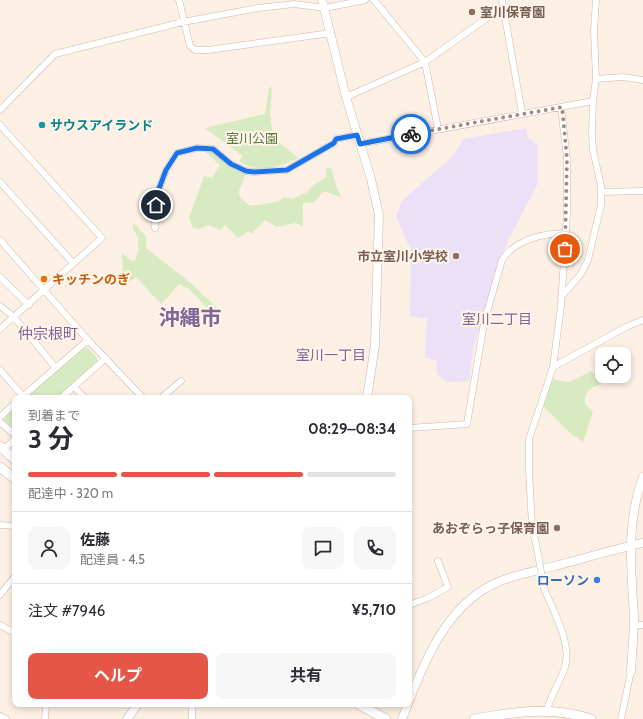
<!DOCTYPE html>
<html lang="ja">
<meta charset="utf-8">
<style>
body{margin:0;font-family:Cabin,"Noto Sans JP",sans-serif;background:#f7f7f7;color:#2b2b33;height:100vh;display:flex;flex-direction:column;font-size:15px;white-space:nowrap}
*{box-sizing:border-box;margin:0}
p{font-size:13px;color:#7c7c81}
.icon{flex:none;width:22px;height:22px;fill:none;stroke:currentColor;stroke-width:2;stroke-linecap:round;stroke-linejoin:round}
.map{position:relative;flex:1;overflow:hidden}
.drawer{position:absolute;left:12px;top:395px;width:400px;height:312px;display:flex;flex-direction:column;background:#fff;border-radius:8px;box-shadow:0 2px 6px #0003}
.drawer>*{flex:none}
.tools{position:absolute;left:595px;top:347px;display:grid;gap:8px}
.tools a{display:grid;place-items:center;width:36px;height:36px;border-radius:8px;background:#fff;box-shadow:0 2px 6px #0003;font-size:20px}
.pin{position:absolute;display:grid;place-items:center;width:34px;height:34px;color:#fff;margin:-17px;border:2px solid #fff;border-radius:50%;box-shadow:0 1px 4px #0007}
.courier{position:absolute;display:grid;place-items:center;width:40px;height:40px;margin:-20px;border:3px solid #1a73e8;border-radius:50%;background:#fff;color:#222;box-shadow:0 1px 5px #0007}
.head em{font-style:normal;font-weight:700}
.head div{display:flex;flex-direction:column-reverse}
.head{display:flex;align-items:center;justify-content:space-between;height:68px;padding:0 16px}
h1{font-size:26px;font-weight:700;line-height:30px}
.bar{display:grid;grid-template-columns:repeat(4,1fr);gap:6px 4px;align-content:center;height:48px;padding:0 16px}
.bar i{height:5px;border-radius:3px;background:#e1e1e2}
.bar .current{background:#e65648}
.bar p{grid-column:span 4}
.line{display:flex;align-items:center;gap:10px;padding:0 16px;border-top:1px solid #e1e1e2}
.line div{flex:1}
.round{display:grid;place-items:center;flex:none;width:42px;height:42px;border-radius:8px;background:#f7f7f7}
.button{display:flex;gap:8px;margin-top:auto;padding:8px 16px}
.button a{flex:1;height:46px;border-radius:8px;background:#e65648;color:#fff;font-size:16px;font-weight:700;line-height:46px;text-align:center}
.button a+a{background:#f7f7f7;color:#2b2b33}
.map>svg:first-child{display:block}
.education{fill:#ece0f8}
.green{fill:#d7eac2}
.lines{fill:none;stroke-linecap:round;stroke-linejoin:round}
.minor-casing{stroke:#cfb7ad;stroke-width:7}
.tertiary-casing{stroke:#cfb7ad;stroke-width:9}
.secondary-casing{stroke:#d2b6aa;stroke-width:10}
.minor{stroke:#fff;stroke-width:6}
.tertiary{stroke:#fff;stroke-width:8}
.secondary{stroke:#fff;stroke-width:9}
.minor-bridge-casing{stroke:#cfb7ad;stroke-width:7;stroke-linecap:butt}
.minor-bridge{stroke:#fff;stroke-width:6}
.done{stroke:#a48a7f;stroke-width:4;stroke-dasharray:0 7.2}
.route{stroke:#1a73e8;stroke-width:5}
.education-dot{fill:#8d6e63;stroke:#fff4e9;stroke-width:1.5}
.culture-dot{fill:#0f9aa8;stroke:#fff4e9;stroke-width:1.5}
.food-dot{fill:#e8710a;stroke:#fff4e9;stroke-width:1.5}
.shop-dot{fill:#3f7fe0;stroke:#fff4e9;stroke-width:1.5}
.labels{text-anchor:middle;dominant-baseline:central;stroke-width:4;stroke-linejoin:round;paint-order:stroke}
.education-label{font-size:13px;font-weight:bold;fill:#785e54;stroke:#fff4e9;text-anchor:end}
.culture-label{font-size:13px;font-weight:bold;fill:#0d838f;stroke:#fff4e9;text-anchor:start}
.park-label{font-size:13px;fill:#5a7a42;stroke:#fff4e9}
.food-label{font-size:13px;font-weight:bold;fill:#c56008;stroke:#fff4e9;text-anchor:start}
.shop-label{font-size:13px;font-weight:bold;fill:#366cbe;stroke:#fff4e9;text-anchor:end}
.neighbourhood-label{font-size:14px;fill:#806598;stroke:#fff4e9}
.quarter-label{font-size:15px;fill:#806598;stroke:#fff4e9}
.town-label{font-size:21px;font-weight:bold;fill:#806598;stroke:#fff4e9}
</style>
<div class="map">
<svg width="643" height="719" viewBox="0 0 643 719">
<rect width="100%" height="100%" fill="#fcefe3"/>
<path class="education" d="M526,128L528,138L538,145V183L508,241L499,262L474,346L469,381L447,382L437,374L436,360L425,357L427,319L410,316L411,250L396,217L401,202L452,157L464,139Z"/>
<path class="green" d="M272,87L270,113L273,137L298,158C279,167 258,174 239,161L243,156L205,128L265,114L269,88Z
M204,151H212L246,173C240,192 232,194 251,206L277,202L285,197L293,199L307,192L313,185L327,177L326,169L331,167L337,188L342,198L324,191L314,202L303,203V227L296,223L277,227L265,220L251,234L249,231L238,238L225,225L220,230L208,225L200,229L193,228L189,218L204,176L212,178L220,165Z
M133,223L146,236V248L193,285L217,308L210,311L189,289L179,284L161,304L136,277L128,283L123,277L122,253L131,260L135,261C138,256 139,244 138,238C136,233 132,229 133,223Z
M84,348H88L97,358L98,363L57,398H24L63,363L74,357Z
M592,371L593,374L597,373L601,384C589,388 584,392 585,404L593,412L583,442L577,437H574L541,404L550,379L569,382Z
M15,406V430L4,420V417Z"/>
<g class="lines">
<defs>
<path id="minor" d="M179,0L190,46L195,50H208L331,33
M374,0L425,62L438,129
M502,0L522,113
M596,79L623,77L643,80
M346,97L425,62L504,6
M0,110L55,54L183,22L258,8L294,4L325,8L365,0
M0,125L102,238L0,329
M360,144L593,101
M0,182L73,263
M601,192L643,191
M155,228L157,194L166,170L177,153L197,148L213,149L231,164L246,171L253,172L287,170L334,143L336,139L357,135
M0,240L88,340L143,398
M0,277L29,305
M561,297L581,274L588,260L601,205V186L593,150L592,133L593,101L596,79L594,30L596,0
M0,306L14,317L55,367
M553,367L626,327L643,320
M0,370L23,396
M74,387L85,398
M21,398L88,340
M61,398L106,358
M161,398L181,381
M0,417L15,403
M0,422L15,435
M409,428L467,424L484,323L502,260C515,240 543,233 566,233
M4,449L15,439
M0,525L15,526
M537,549L532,526L529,470V439L553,367L561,306L567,213V159L561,107
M544,588C553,611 572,643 565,667C560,682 551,695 547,710
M0,595L15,576
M409,605L428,598L448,587L438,561
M0,625L15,633
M634,625H643
M192,704V719
M0,716L6,719
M45,719L46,704
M621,719L631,671"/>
<path id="tertiary" d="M322,0L346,97L371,179L379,215L375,345L367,398
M631,671C632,653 634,635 634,616C631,568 626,523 643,477
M409,701C424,662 443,619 477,594C498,578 527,573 551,567C582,559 612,550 643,543
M127,719L138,704
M402,719L408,704"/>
<path id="secondary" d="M0,446L15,460
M0,467L15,479
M358,704L386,719
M474,719C514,712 551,706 591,719"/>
</defs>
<use href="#minor" class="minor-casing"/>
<use href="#tertiary" class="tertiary-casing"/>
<use href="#secondary" class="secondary-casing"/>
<use href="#minor" class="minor"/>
<use href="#tertiary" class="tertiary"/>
<use href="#secondary" class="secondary"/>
<defs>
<path id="minor-bridge" d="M537,549L544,588"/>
</defs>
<use href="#minor-bridge" class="minor-bridge-casing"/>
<use href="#minor-bridge" class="minor-bridge"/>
</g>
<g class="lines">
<path class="done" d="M411,134L562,107L567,159L565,249"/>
<path class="route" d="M156,205L157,194L166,170L177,153L197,148L213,149L231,164L246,171L254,172L287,170L334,143L336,139L357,135L360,144L411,134"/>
</g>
<g class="education-dot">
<circle cx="472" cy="12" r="4"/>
<circle cx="456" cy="256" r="4"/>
<circle cx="557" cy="528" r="4"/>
</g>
<circle class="culture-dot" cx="42" cy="125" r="4"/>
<circle class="food-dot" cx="44" cy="279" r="4"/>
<circle class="shop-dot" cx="597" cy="580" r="4"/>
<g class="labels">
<g class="education-label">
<text x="480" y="12" text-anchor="start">室川保育園</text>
<text x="448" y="256">市立室川小学校</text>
<text x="549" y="528">あおぞらっ子保育園</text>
</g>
<g class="culture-label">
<text x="50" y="125">サウスアイランド</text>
</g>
<g class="park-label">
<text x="252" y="138">室川公園</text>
</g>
<g class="food-label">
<text x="52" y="279">キッチンのぎ</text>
</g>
<g class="shop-label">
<text x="589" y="580">ローソン</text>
</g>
<g class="neighbourhood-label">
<text x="497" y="319">室川二丁目</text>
<text x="331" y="355">室川一丁目</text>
</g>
<g class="quarter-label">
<text x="48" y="334">仲宗根町</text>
</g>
<g class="town-label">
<text x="190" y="317">沖縄市</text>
</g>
</g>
</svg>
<div class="tools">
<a><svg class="icon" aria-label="locate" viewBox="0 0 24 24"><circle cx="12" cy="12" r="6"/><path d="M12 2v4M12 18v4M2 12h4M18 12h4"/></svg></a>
</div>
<div class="pin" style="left:565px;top:249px;background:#ea580c"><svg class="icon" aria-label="bag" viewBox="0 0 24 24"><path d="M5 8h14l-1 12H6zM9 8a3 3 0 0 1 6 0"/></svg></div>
<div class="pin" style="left:156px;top:205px;background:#1f2937"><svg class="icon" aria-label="home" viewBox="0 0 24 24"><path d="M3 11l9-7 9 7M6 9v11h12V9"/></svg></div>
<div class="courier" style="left:411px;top:134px"><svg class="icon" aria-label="bike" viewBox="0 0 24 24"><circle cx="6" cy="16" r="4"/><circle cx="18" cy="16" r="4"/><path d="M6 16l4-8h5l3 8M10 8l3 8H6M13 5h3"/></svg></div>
<section class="drawer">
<div class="head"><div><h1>3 分</h1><p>到着まで</p></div><em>08:29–08:34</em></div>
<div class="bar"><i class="current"></i><i class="current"></i><i class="current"></i><i></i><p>配達中 · 320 m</p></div>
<div class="line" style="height:72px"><a class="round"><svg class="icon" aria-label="person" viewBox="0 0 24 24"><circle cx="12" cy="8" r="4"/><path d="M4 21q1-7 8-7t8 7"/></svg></a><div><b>佐藤</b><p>配達員 · 4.5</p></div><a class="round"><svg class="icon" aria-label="chat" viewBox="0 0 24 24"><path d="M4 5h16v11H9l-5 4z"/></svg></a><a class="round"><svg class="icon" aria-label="phone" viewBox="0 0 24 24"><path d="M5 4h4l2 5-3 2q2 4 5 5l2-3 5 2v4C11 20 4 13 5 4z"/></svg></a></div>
<div class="line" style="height:52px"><div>注文 #7946</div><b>¥5,710</b></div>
<div class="button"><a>ヘルプ</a><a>共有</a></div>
</section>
</div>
